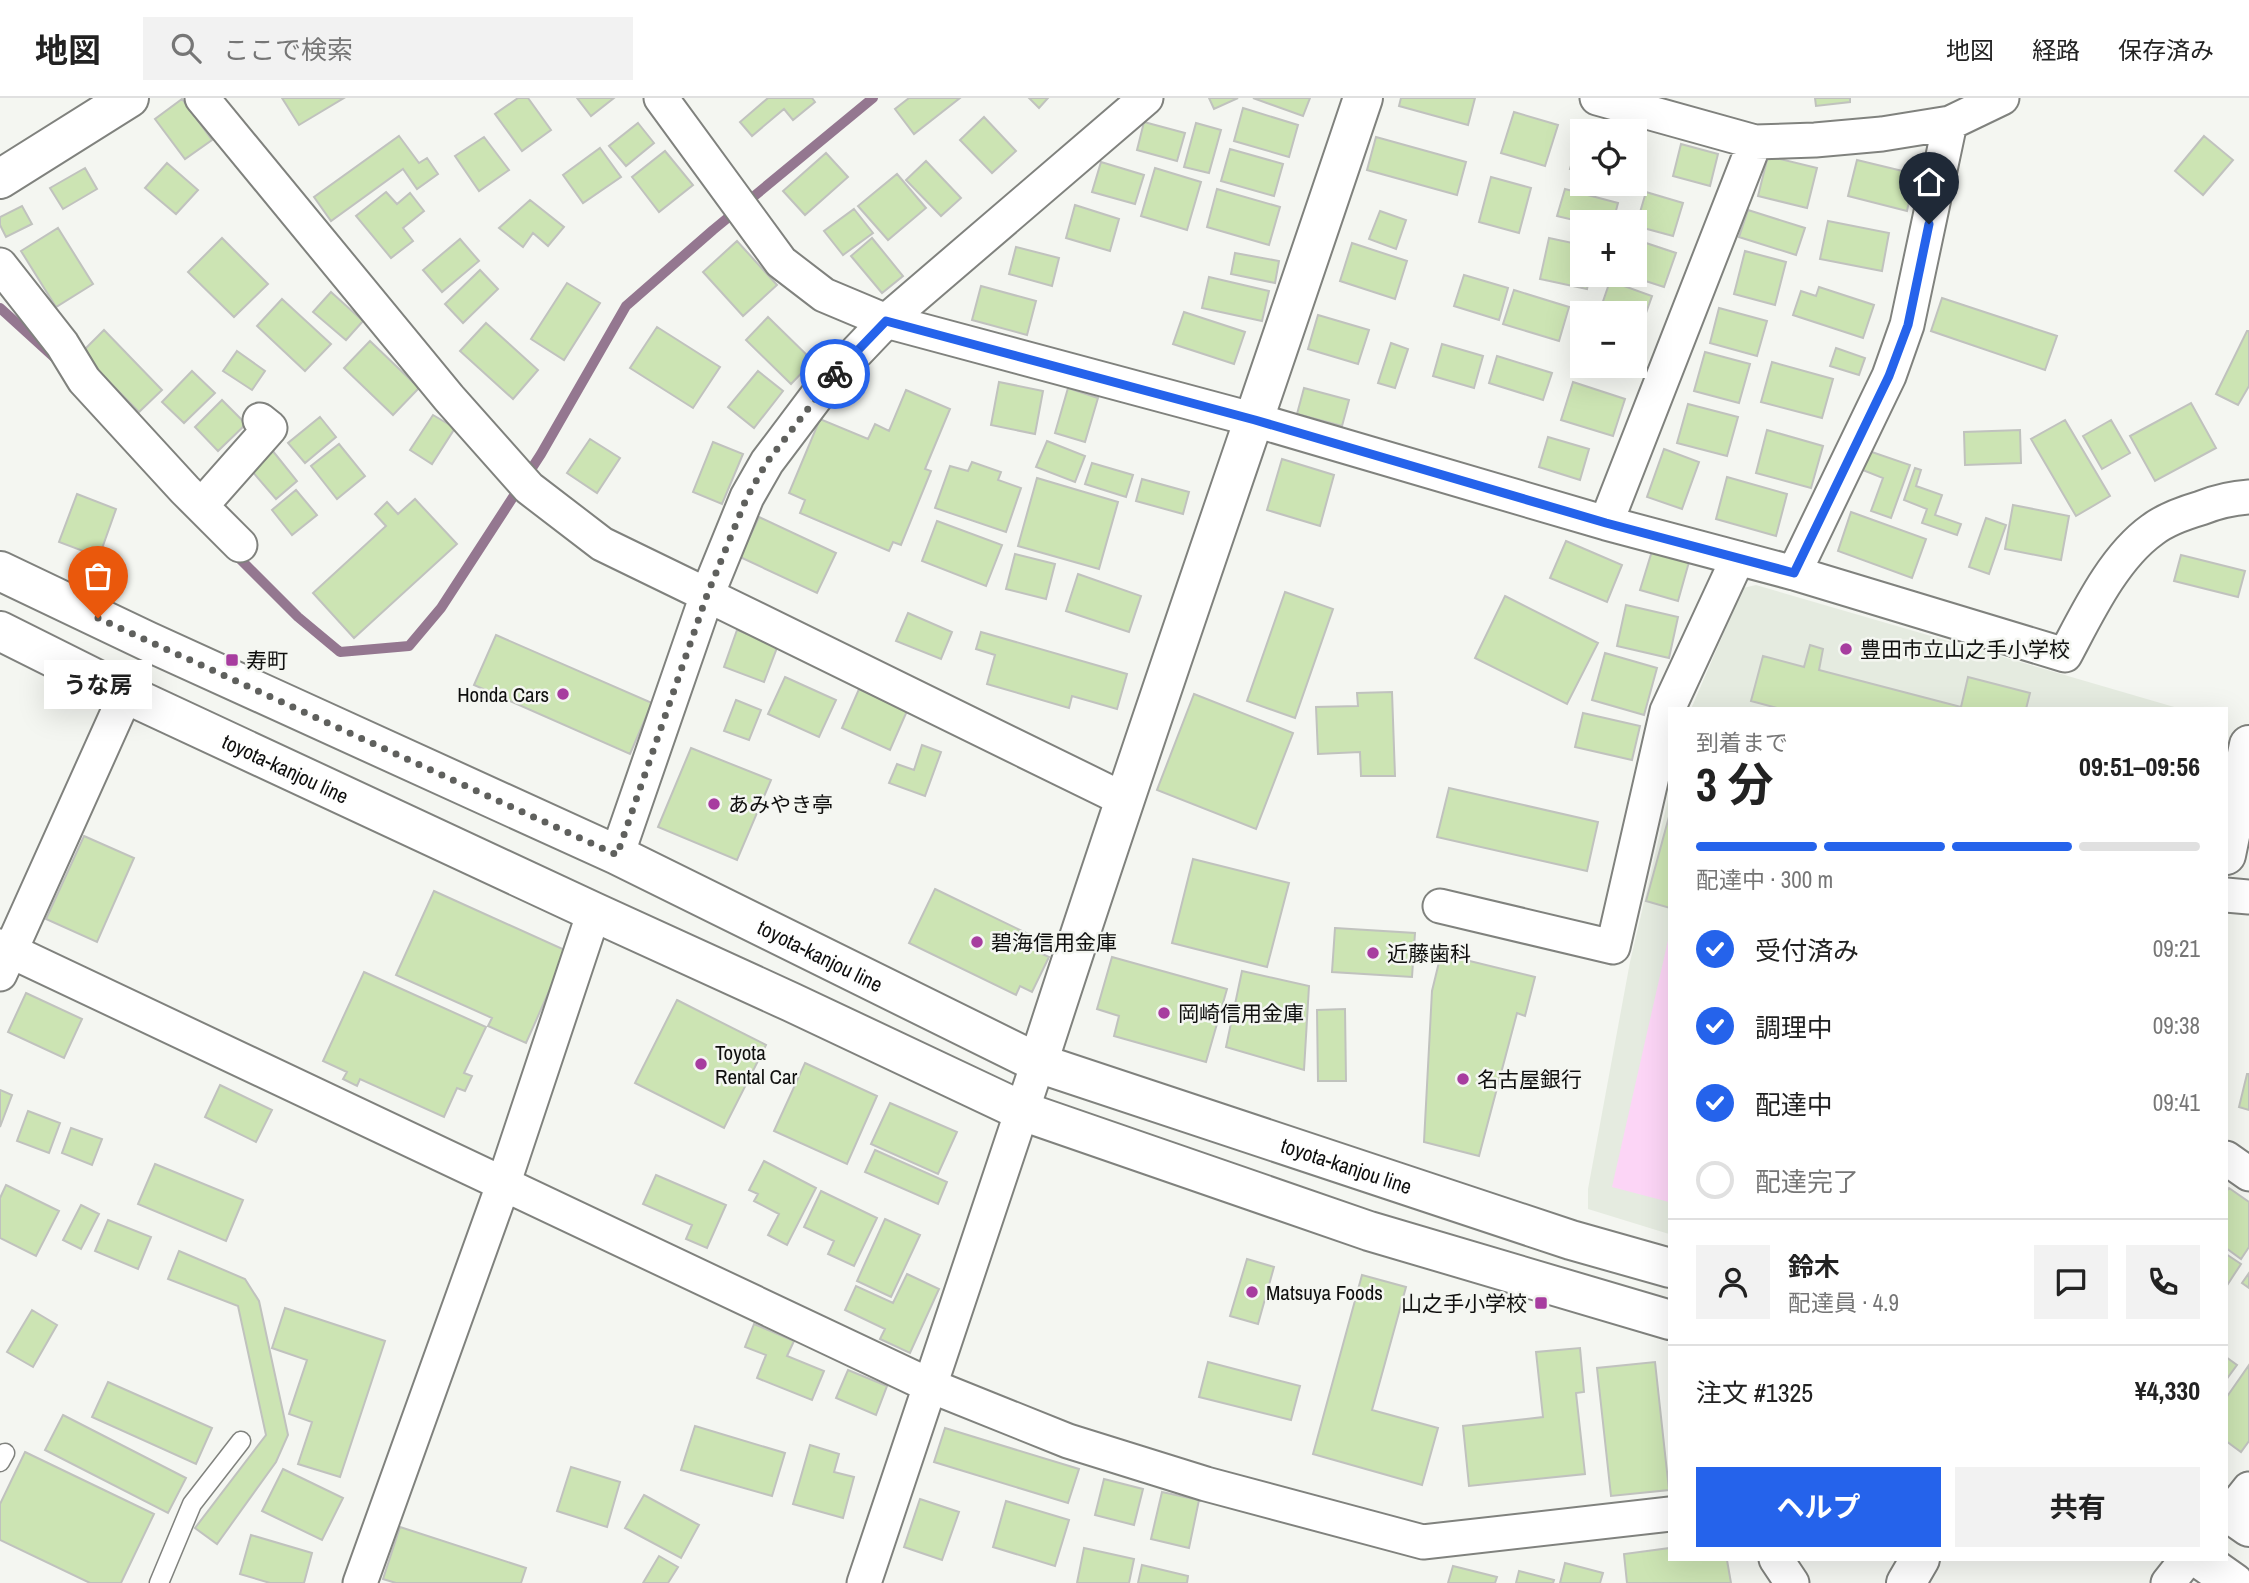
<!DOCTYPE html>
<html lang="ja">
<meta charset="utf-8">
<style>
body{margin:0;font-family:"Archivo Narrow","Noto Sans JP",sans-serif;background:#f2f2f2;color:#222;height:100vh;display:flex;flex-direction:column;font-size:26px;white-space:nowrap}
*{box-sizing:border-box;margin:0}
p{font-size:23px;color:#767676}
.icon{flex:none;width:38px;height:38px;fill:none;stroke:currentColor;stroke-width:2;stroke-linecap:round;stroke-linejoin:round}
.map{position:relative;flex:1;overflow:hidden}
.sheet{position:absolute;left:1668px;top:609px;width:560px;height:854px;display:flex;flex-direction:column;background:#fff;border-radius:0px;box-shadow:0 7px 28px #0002}
.sheet>*{flex:none}
.controls{position:absolute;left:1570px;top:21px;display:grid;gap:14px}
.controls a{display:grid;place-items:center;width:77px;height:77px;border-radius:0px;background:#fff;box-shadow:0 7px 28px #0002;font-size:35px}
.pin{position:absolute;display:grid;place-items:center;width:60px;height:60px;color:#fff;margin:-72px -30px;border-radius:50% 50% 50% 0;rotate:-45deg;box-shadow:0 0 7px #0007}
.pin .icon{rotate:45deg}
.courier{position:absolute;display:grid;place-items:center;width:70px;height:70px;margin:-35px;border:5px solid #2563eb;border-radius:50%;background:#fff;color:#222;box-shadow:0 2px 9px #0007}
.bubble{position:absolute;height:49px;border-radius:0px;background:#fff;box-shadow:0 7px 28px #0002;font-size:23px;font-weight:700;line-height:49px;text-align:center}
.summary em{font-style:normal;font-weight:700}
.summary div{display:flex;flex-direction:column-reverse}
.summary{display:flex;align-items:center;justify-content:space-between;height:119px;padding:0 28px}
h1{font-size:46px;font-weight:700;line-height:52px}
.bar{display:grid;grid-template-columns:repeat(4,1fr);gap:10px 7px;align-content:center;height:84px;padding:0 28px}
.bar i{height:9px;border-radius:5px;background:#e0e0e0}
.bar .on{background:#2563eb}
.bar p{grid-column:span 4}
.line{display:flex;align-items:center;gap:18px;padding:0 28px;border-top:2px solid #e0e0e0}
.line div{flex:1}
.round{display:grid;place-items:center;flex:none;width:74px;height:74px;border-radius:0px;background:#f2f2f2}
ol{padding:0 28px;list-style:none}
li{display:flex;align-items:center;gap:21px;height:77px}
li p{margin-inline-start:auto}
li .icon{padding:7px;border-radius:50%;background:#2563eb;color:#fff;stroke-width:4}
li:last-child{color:#767676}
li i{width:38px;height:38px;border:4px solid #e0e0e0;border-radius:50%}
.action{display:flex;gap:14px;margin-top:auto;padding:14px 28px}
.action a{flex:1;height:80px;border-radius:0px;background:#2563eb;color:#fff;font-size:28px;font-weight:700;line-height:80px;text-align:center}
.action a+a{background:#f2f2f2;color:#222}
header{display:flex;align-items:center;gap:42px;box-sizing:border-box;height:98px;padding:0 35px;background:#fff;border-bottom:2px solid #e0e0e0}
header strong{font-size:33px}
nav{display:flex;gap:38px;margin-inline-start:auto;font-size:24px}
.search{width:490px;height:63px;background:#f2f2f2;display:flex;align-items:center;gap:18px;box-sizing:border-box;padding:0 24px;border-radius:0px;color:#767676;font-size:26px}
.map>svg:first-child{display:block}
.built{fill:#e5ebe0}
.green{fill:#fcd5f6}
.lines{fill:none;stroke-linecap:round;stroke-linejoin:round}
.stream{stroke:#947790;stroke-width:10}
.building{fill:#cce4b3;stroke:#c0c2be;stroke-width:2}
.lane-casing{stroke:#80827e;stroke-width:21}
.street-casing{stroke:#80827e;stroke-width:37}
.secondary-casing{stroke:#80827e;stroke-width:42}
.lane{stroke:#fff;stroke-width:18}
.street{stroke:#fff;stroke-width:33}
.secondary{stroke:#fff;stroke-width:38}
.done{stroke:#5f605d;stroke-width:7;stroke-dasharray:0 12.6}
.route{stroke:#2563eb;stroke-width:9}
.poi-dot{fill:#a73d9f;stroke:#f4f6f1;stroke-width:2.5}
.labels{text-anchor:middle;dominant-baseline:central;stroke-width:5;stroke-linejoin:round;paint-order:stroke}
.poi-label{font-size:21px;fill:#0f0f0e;stroke:#f4f6f1;text-anchor:start}
.street-label{font-size:21px;fill:#0f0f0e;stroke:#f4f6f1}
</style>
<header>
<strong>地図</strong>
<div class="search"><svg class="icon" aria-label="search" viewBox="0 0 24 24"><circle cx="10" cy="10" r="6"/><path d="M15 15l6 6"/></svg>ここで検索</div>
<nav><a>地図</a><a>経路</a><a>保存済み</a></nav>
</header>
<div class="map">
<svg width="2249" height="1485" viewBox="0 0 2249 1485">
<rect width="100%" height="100%" fill="#f4f6f1"/>
<path class="built" d="M1756,487L2181,611H1691L1743,490Z
M1669,697V1136L1588,1111V1091L1630,864Z"/>
<path class="green" d="M1669,838L1670,1104H1669L1612,1089Z"/>
<g class="lines">
<path class="stream" d="M0,210L55,260
M234,455L298,519L340,554L409,548L441,510L541,356L626,208L713,132L873,0"/>
</g>
<path class="building" d="M282,0H344L299,27Z
M518,0H528L551,32L522,53L495,16Z
M577,0H614L591,18Z
M768,0H812L815,4L793,22L784,11L752,38L740,24Z
M909,0H960L914,36L895,11Z
M1029,0H1048L1039,10Z
M1209,0H1238L1214,11Z
M1253,0H1310L1303,18Z
M1401,0H1475L1468,27L1399,8Z
M1815,0H1850V4L1816,8Z
M182,1L212,42L185,61L155,21Z
M1243,10L1298,27L1289,59L1234,43Z
M1514,14L1558,27L1545,68L1501,55Z
M984,19L1016,53L992,75L960,42Z
M1584,23L1620,33H1582V74L1570,71Z
M1144,24L1185,35L1177,63L1137,52Z
M638,25L654,45L626,68L609,48Z
M1196,25L1221,32L1209,75L1184,69Z
M399,38L419,65L427,60L438,76L417,91L403,71L331,123L314,99Z
M2204,38L2233,62L2203,97L2175,73Z
M484,39L509,72L479,93L455,58Z
M1376,39L1466,64L1457,97L1367,72Z
M1681,46L1718,56L1710,88L1673,78Z
M600,50L621,79L583,105L563,77Z
M1230,51L1283,66L1274,98L1221,83Z
M665,53L693,87L659,114L632,79Z
M826,55L848,79L805,117L783,93Z
M1768,58L1817,70L1807,110L1758,98Z
M1857,62L1915,76L1907,113L1848,98Z
M926,63L961,100L941,118L906,82Z
M1101,64L1144,77L1135,106L1092,94Z
M167,65L198,92L176,116L145,90Z
M85,70L97,91L63,111L50,90Z
M1155,70L1201,84L1187,132L1141,118Z
M897,76L926,110L888,142L858,108Z
M1491,79L1531,90L1519,135L1479,124Z
M1217,91L1280,109L1269,147L1207,129Z
M1565,91L1618,105L1613,124H1582L1557,118Z
M386,94L397,106L410,95L424,113L403,130L413,143L391,160L356,118Z
M1646,94L1683,105L1673,138L1636,128Z
M530,102L564,129L548,148L533,135L523,149L499,130Z
M1075,107L1119,121L1110,153L1066,140Z
M22,108L32,126L6,139L0,127V119Z
M854,111L873,135L843,157L824,133Z
M1748,112L1805,130L1796,157L1739,139Z
M1380,113L1406,122L1396,151L1369,141Z
M1828,123L1889,135L1882,173L1820,161Z
M58,130L93,186L56,209L21,153Z
M222,140L268,186L234,219L188,174Z
M872,140L903,178L882,195L851,158Z
M1549,140L1582,147V177H1590L1587,191L1540,181Z
M460,141L479,163L442,194L423,172Z
M1634,141L1676,155L1664,189L1627,177H1634Z
M737,143L777,187L743,218L703,174Z
M1352,145L1407,163L1395,201L1340,183Z
M1016,149L1059,160L1052,188L1009,176Z
M1745,153L1786,164L1775,207L1734,196Z
M1235,155L1279,163L1275,185L1231,176Z
M480,172L498,191L463,225L445,206Z
M1464,177L1508,190L1499,222L1454,208Z
M1209,179L1269,193L1262,223L1202,210Z
M1610,183L1652,198L1635,246L1634,215H1599Z
M567,185L600,205L564,262L531,241Z
M981,188L1036,203L1027,237L972,222Z
M1819,189L1874,207L1863,240L1793,217L1801,193L1816,198Z
M1514,192L1569,209L1559,243L1503,226Z
M331,194L363,223L346,242L313,214Z
M1942,200L2057,238L2045,272L1931,233Z
M282,201L331,246L305,273L257,228Z
M1719,210L1767,223L1757,258L1710,245Z
M1184,214L1245,234L1234,266L1173,246Z
M1318,217L1369,232L1358,266L1308,251Z
M768,219L813,263L791,286L746,242Z
M486,225L538,272L513,301L460,253Z
M657,229L720,269L693,310L630,270Z
M104,232L162,292L139,314L81,255Z
M2247,233H2249V288L2238,307L2216,296Z
M370,243L419,290L393,317L344,270Z
M1391,245L1408,251L1395,290L1378,285Z
M1442,246L1483,258L1474,290L1433,278Z
M1836,250L1865,260L1859,277L1830,268Z
M237,253L265,273L252,292L223,273Z
M1705,254L1750,266L1739,305L1694,293Z
M1497,258L1552,275L1543,302L1489,285Z
M1772,264L1833,281L1822,320L1761,304Z
M1595,268H1628L1624,278Z
M192,273L215,295L184,325L162,304Z
M758,273L783,293L754,330L728,309Z
M999,284L1043,293L1035,336L991,327Z
M1573,284L1625,301L1613,338L1561,322Z
M1068,290L1098,300L1085,344L1055,335Z
M1304,290L1349,302L1342,328L1297,316Z
M906,292L950,311L925,371L931,373L901,447L893,444L889,453L800,415L805,402L789,395L820,321L868,341L875,326L889,333Z
M222,302L246,326L218,353L195,329Z
M2191,305L2216,350L2155,383L2130,338Z
M1688,306L1738,319L1727,358L1677,345Z
M433,317L455,330L432,366L410,352Z
M320,319L336,339L305,365L288,345Z
M2065,322L2110,398L2076,418L2031,341Z
M2111,322L2130,355L2102,371L2083,338Z
M1767,332L1823,348L1811,390L1756,375Z
M2020,332L2021,365L1965,367L1964,334Z
M1548,339L1589,351L1580,382L1539,369Z
M590,341L620,360L597,395L567,375Z
M1047,343L1085,358L1075,384L1036,369Z
M713,344L743,356L722,406L693,394Z
M339,346L365,378L337,401L311,368Z
M268,347L297,383L276,401L245,365Z
M1664,351L1699,364L1682,411L1647,399Z
M1866,352L1910,367L1891,420L1871,413L1883,380L1860,371Z
M1282,361L1334,377L1320,428L1267,412Z
M972,364L1001,374L998,382L1021,390L1006,434L935,410L950,368L968,373Z
M1092,365L1133,377L1126,399L1085,386Z
M1915,370L1921,372L1916,388L1942,397L1935,417L1961,426L1957,437L1922,425L1927,411L1904,402Z
M1727,379L1787,396L1776,438L1716,421Z
M1037,380L1118,404L1099,471L1018,448Z
M1142,381L1189,394L1183,416L1136,403Z
M296,392L317,417L292,437L272,412Z
M77,396L116,411L99,459L59,444Z
M415,401L457,446L354,540L313,495L386,428L375,416L387,404L398,416Z
M2013,407L2069,418L2061,462L2005,451Z
M1851,414L1926,441L1912,480L1838,453Z
M759,419L836,455L817,495L740,459Z
M1986,420L2006,427L1989,476L1969,469Z
M937,423L1002,447L986,488L922,463Z
M1566,443L1622,467L1607,504L1550,480Z
M1652,453L1689,464L1678,503L1640,492Z
M1015,456L1055,466L1046,501L1006,491Z
M2181,457L2245,473L2238,499L2174,483Z
M1078,476L1141,498L1129,534L1066,513Z
M1285,494L1333,511L1295,620L1247,603Z
M1505,498L1598,545L1567,606L1475,560Z
M1626,507L1678,519L1669,560L1617,548Z
M908,515L952,534L941,561L896,543Z
M737,532L778,547L764,584L724,569Z
M981,534L1127,576L1117,611L1072,598L1069,610L987,586L995,557L976,551Z
M496,537L652,605L630,656L474,587Z
M1810,547L1823,551L1819,572L1961,609L1968,579L2030,595L2026,611H1781L1751,603L1763,558L1804,569Z
M1605,555L1657,570L1644,617L1592,602Z
M785,579L836,602L819,639L768,616Z
M859,591L907,613L890,652L842,630Z
M1392,594L1395,678H1361L1360,654L1318,656L1316,609L1358,608L1357,595Z
M1194,596L1293,635L1256,731L1157,692Z
M736,602L761,612L749,642L724,633Z
M1583,615L1640,628L1632,662L1575,649Z
M922,647L941,654L925,698L889,685L897,666L914,672Z
M691,650L771,682L737,762L658,729Z
M1449,690L1598,724L1587,773L1437,739Z
M1670,715V810L1646,803Z
M84,738L134,760L97,844L46,821Z
M1193,761L1289,785L1267,869L1172,845Z
M935,791L1045,844L1040,855L1049,859L1032,894L1020,888L1016,897L909,845Z
M434,793L567,853L526,945L488,928L492,920L396,877Z
M1335,830L1415,835L1412,879L1332,874Z
M1441,856L1535,879L1525,918L1517,915L1479,1058L1424,1044L1432,893Z
M1112,859L1227,891L1206,964L1114,938L1119,918L1097,911Z
M1242,873L1309,888L1304,972L1226,949Z
M364,874L486,929L464,975L472,978L465,993L457,990L444,1019L360,981L357,988L343,981L347,974L323,963Z
M26,895L82,921L64,960L8,934Z
M677,902L766,947L724,1030L635,985Z
M1345,911L1346,983H1318L1317,912Z
M805,965L877,998L847,1066L774,1033Z
M2247,976H2249V1012L2239,1009Z
M220,987L272,1012L256,1044L205,1019Z
M0,992L12,997L0,1029Z
M890,1005L957,1034L938,1076L871,1046Z
M28,1013L60,1025L49,1055L17,1043Z
M71,1030L102,1041L92,1067L62,1055Z
M875,1052L947,1084L938,1106L865,1074Z
M764,1063L816,1090L787,1147L768,1137L779,1116L754,1103L758,1096L749,1092Z
M155,1066L243,1102L226,1143L138,1106Z
M656,1077L726,1107L707,1150L686,1141L692,1127L643,1106Z
M6,1087L59,1113L36,1158L0,1140V1100Z
M2229,1090L2249,1104V1149L2241,1161L2226,1150V1094Z
M821,1093L877,1120L854,1168L828,1156L834,1143L804,1129Z
M81,1107L99,1116L81,1151L63,1142Z
M885,1121L920,1137L891,1199L857,1183Z
M108,1122L151,1139L138,1171L95,1153Z
M179,1153L245,1181L259,1203L288,1337L276,1364L217,1446L195,1430L266,1337L238,1208L168,1181Z
M2226,1156L2241,1166L2226,1189Z
M1247,1161L1274,1169L1258,1226L1230,1218Z
M2249,1175V1190L2242,1185Z
M907,1176L939,1191L910,1255L880,1241L885,1231L845,1212L856,1188L893,1205Z
M1362,1177L1406,1189L1372,1312L1438,1330L1422,1387L1313,1356Z
M285,1210L385,1243L340,1379L298,1366L312,1324L289,1316L307,1262L272,1250Z
M32,1212L57,1227L33,1269L7,1254Z
M754,1226L794,1243L787,1258L824,1273L812,1302L757,1280L766,1257L745,1249Z
M1580,1250L1584,1294L1576,1295L1585,1376L1469,1388L1463,1328L1543,1319L1536,1254Z
M2226,1259L2237,1267L2226,1282Z
M1208,1264L1300,1288L1291,1322L1199,1299Z
M1655,1264L1669,1392L1611,1398L1597,1270Z
M2249,1267V1343L2241,1354L2226,1343V1300Z
M848,1272L887,1288L876,1317L836,1300Z
M108,1284L212,1330L196,1366L92,1319Z
M63,1317L186,1380L168,1415L45,1352Z
M695,1328L785,1355L772,1398L681,1372Z
M945,1330L1079,1371L1068,1405L934,1364Z
M810,1347L839,1356L834,1374L854,1379L843,1420L793,1406Z
M25,1354L154,1416L121,1485H90L0,1442V1406Z
M571,1369L620,1384L607,1429L557,1413Z
M283,1371L343,1400L322,1442L262,1413Z
M1104,1381L1143,1391L1134,1427L1095,1417Z
M1162,1394L1199,1402L1189,1450L1151,1441Z
M644,1397L699,1427L681,1460L625,1430Z
M920,1401L959,1414L942,1462L904,1449Z
M1006,1403L1069,1422L1055,1468L993,1449Z
M400,1429L526,1470L521,1485H396L383,1481Z
M251,1437L312,1455L304,1485H270L240,1476Z
M1084,1450L1134,1461L1129,1485H1077Z
M1670,1450V1461L1727,1462L1731,1485H1627L1624,1456Z
M659,1458L678,1469L668,1485H643Z
M1565,1465L1603,1475L1600,1485H1560Z
M1142,1467L1188,1478L1187,1485H1138Z
M1453,1468L1497,1479L1495,1485H1448Z
M1519,1473L1554,1482L1553,1485H1516Z"/>
<g class="lines">
<defs>
<path id="lane" d="M0,1364L5,1355
M159,1485L192,1406L241,1343"/>
<path id="street" d="M202,0L449,300L529,390L602,446L707,497L747,399L767,364L825,287L886,223L1146,0
M661,0L781,164L824,197L886,223L1255,322L1606,425L1794,475L2065,557C2087,516 2113,460 2152,432C2166,421 2184,415 2201,410C2216,404 2233,400 2249,399
M1597,0L1755,44L1815,42L1882,36L1950,25L2002,0
M0,167L62,246L84,282L185,392L240,447
M201,408L270,330L260,322
M1606,425L1755,44
M1794,475L1889,278L1907,227L1950,25
M617,757L707,497L1123,701
M2226,797L2249,799
M1440,808L1613,849L1667,613L1738,460
M0,848L931,1288L1068,1343L1206,1386L1423,1444L1670,1416
M0,876L126,596
M2226,1060L2249,1076
M2230,1415L2249,1391
M1776,1461L1792,1485
M360,1485L503,1087L594,814
M864,1485L1038,965
M2168,1485L2187,1461"/>
<g id="secondary">
<path d="M0,81L129,0"/>
<path id="s1" d="M0,473L147,543L617,757L1038,965L1571,1142L1670,1170"/>
<path id="s2" d="M0,533L126,596L594,814L791,904L1022,1013L1369,1133L1670,1222"/>
<path d="M2226,757L2249,647"/>
<path d="M1038,965C1142,642 1255,322 1363,0"/>
<path d="M2226,1413L2249,1429"/>
<path d="M2200,1461L2234,1485"/>
<path d="M1906,1485L1920,1461"/>
</g>
</defs>
<use href="#lane" class="lane-casing"/>
<use href="#street" class="street-casing"/>
<use href="#secondary" class="secondary-casing"/>
<use href="#lane" class="lane"/>
<use href="#street" class="street"/>
<use href="#secondary" class="secondary"/>
</g>
<g class="lines">
<path class="done" d="M98,520L617,757L707,497L747,399L767,364L835,276"/>
<path class="route" d="M835,276L886,223L1255,322L1606,425L1794,475L1889,278L1908,227L1929,126"/>
</g>
<g class="poi-dot">
<circle cx="1846" cy="551" r="7"/>
<rect x="225" y="555" width="14" height="14" rx="3.5"/>
<circle cx="563" cy="596" r="7"/>
<circle cx="714" cy="706" r="7"/>
<circle cx="977" cy="844" r="7"/>
<circle cx="1373" cy="855" r="7"/>
<circle cx="1164" cy="915" r="7"/>
<circle cx="701" cy="966" r="7"/>
<circle cx="1463" cy="981" r="7"/>
<circle cx="1252" cy="1194" r="7"/>
<rect x="1534" y="1198" width="14" height="14" rx="3.5"/>
</g>
<g class="labels">
<g class="poi-label">
<text x="1860" y="551">豊田市立山之手小学校</text>
<text x="246" y="562">寿町</text>
<text x="549" y="596" text-anchor="end">Honda Cars</text>
<text x="728" y="706">あみやき亭</text>
<text x="991" y="844">碧海信用金庫</text>
<text x="1387" y="855">近藤歯科</text>
<text x="1178" y="915">岡崎信用金庫</text>
<text x="715" y="954">Toyota<tspan x="715" dy="24">Rental Car</tspan></text>
<text x="1477" y="981">名古屋銀行</text>
<text x="1266" y="1194">Matsuya Foods</text>
<text x="1527" y="1205" text-anchor="end">山之手小学校</text>
</g>
<g class="street-label">
<text stroke="none"><textPath href="#s2" startOffset="317">toyota-kanjou line</textPath></text>
<text stroke="none"><textPath href="#s1" startOffset="906">toyota-kanjou line</textPath></text>
<text stroke="none"><textPath href="#s1" startOffset="1474">toyota-kanjou line</textPath></text>
</g>
</g>
</svg>
<div class="controls">
<a><svg class="icon" aria-label="locate" viewBox="0 0 24 24"><circle cx="12" cy="12" r="6"/><path d="M12 2v4M12 18v4M2 12h4M18 12h4"/></svg></a>
<a>+</a>
<a>−</a>
</div>
<div class="pin" style="left:98px;top:520px;background:#ea580c"><svg class="icon" aria-label="bag" viewBox="0 0 24 24"><path d="M5 8h14l-1 12H6zM9 8a3 3 0 0 1 6 0"/></svg></div>
<div class="pin" style="left:1929px;top:126px;background:#1f2937"><svg class="icon" aria-label="home" viewBox="0 0 24 24"><path d="M3 11l9-7 9 7M6 9v11h12V9"/></svg></div>
<div class="courier" style="left:835px;top:276px"><svg class="icon" aria-label="bike" viewBox="0 0 24 24"><circle cx="6" cy="16" r="4"/><circle cx="18" cy="16" r="4"/><path d="M6 16l4-8h5l3 8M10 8l3 8H6M13 5h3"/></svg></div>
<div class="bubble" style="left:44px;top:562px;width:108px">うな房</div>
<section class="sheet">
<div class="summary"><div><h1>3 分</h1><p>到着まで</p></div><em>09:51–09:56</em></div>
<div class="bar"><i class="on"></i><i class="on"></i><i class="on"></i><i></i><p>配達中 · 300 m</p></div>
<ol>
<li><svg class="icon" aria-label="check" viewBox="0 0 24 24"><path d="M5 12l5 5 9-10"/></svg>受付済み<p>09:21</p></li>
<li><svg class="icon" aria-label="check" viewBox="0 0 24 24"><path d="M5 12l5 5 9-10"/></svg>調理中<p>09:38</p></li>
<li><svg class="icon" aria-label="check" viewBox="0 0 24 24"><path d="M5 12l5 5 9-10"/></svg>配達中<p>09:41</p></li>
<li><i></i>配達完了</li>
</ol>
<div class="line" style="height:126px"><a class="round"><svg class="icon" aria-label="person" viewBox="0 0 24 24"><circle cx="12" cy="8" r="4"/><path d="M4 21q1-7 8-7t8 7"/></svg></a><div><b>鈴木</b><p>配達員 · 4.9</p></div><a class="round"><svg class="icon" aria-label="chat" viewBox="0 0 24 24"><path d="M4 5h16v11H9l-5 4z"/></svg></a><a class="round"><svg class="icon" aria-label="phone" viewBox="0 0 24 24"><path d="M5 4h4l2 5-3 2q2 4 5 5l2-3 5 2v4C11 20 4 13 5 4z"/></svg></a></div>
<div class="line" style="height:91px"><div>注文 #1325</div><b>¥4,330</b></div>
<div class="action"><a>ヘルプ</a><a>共有</a></div>
</section>
</div>
